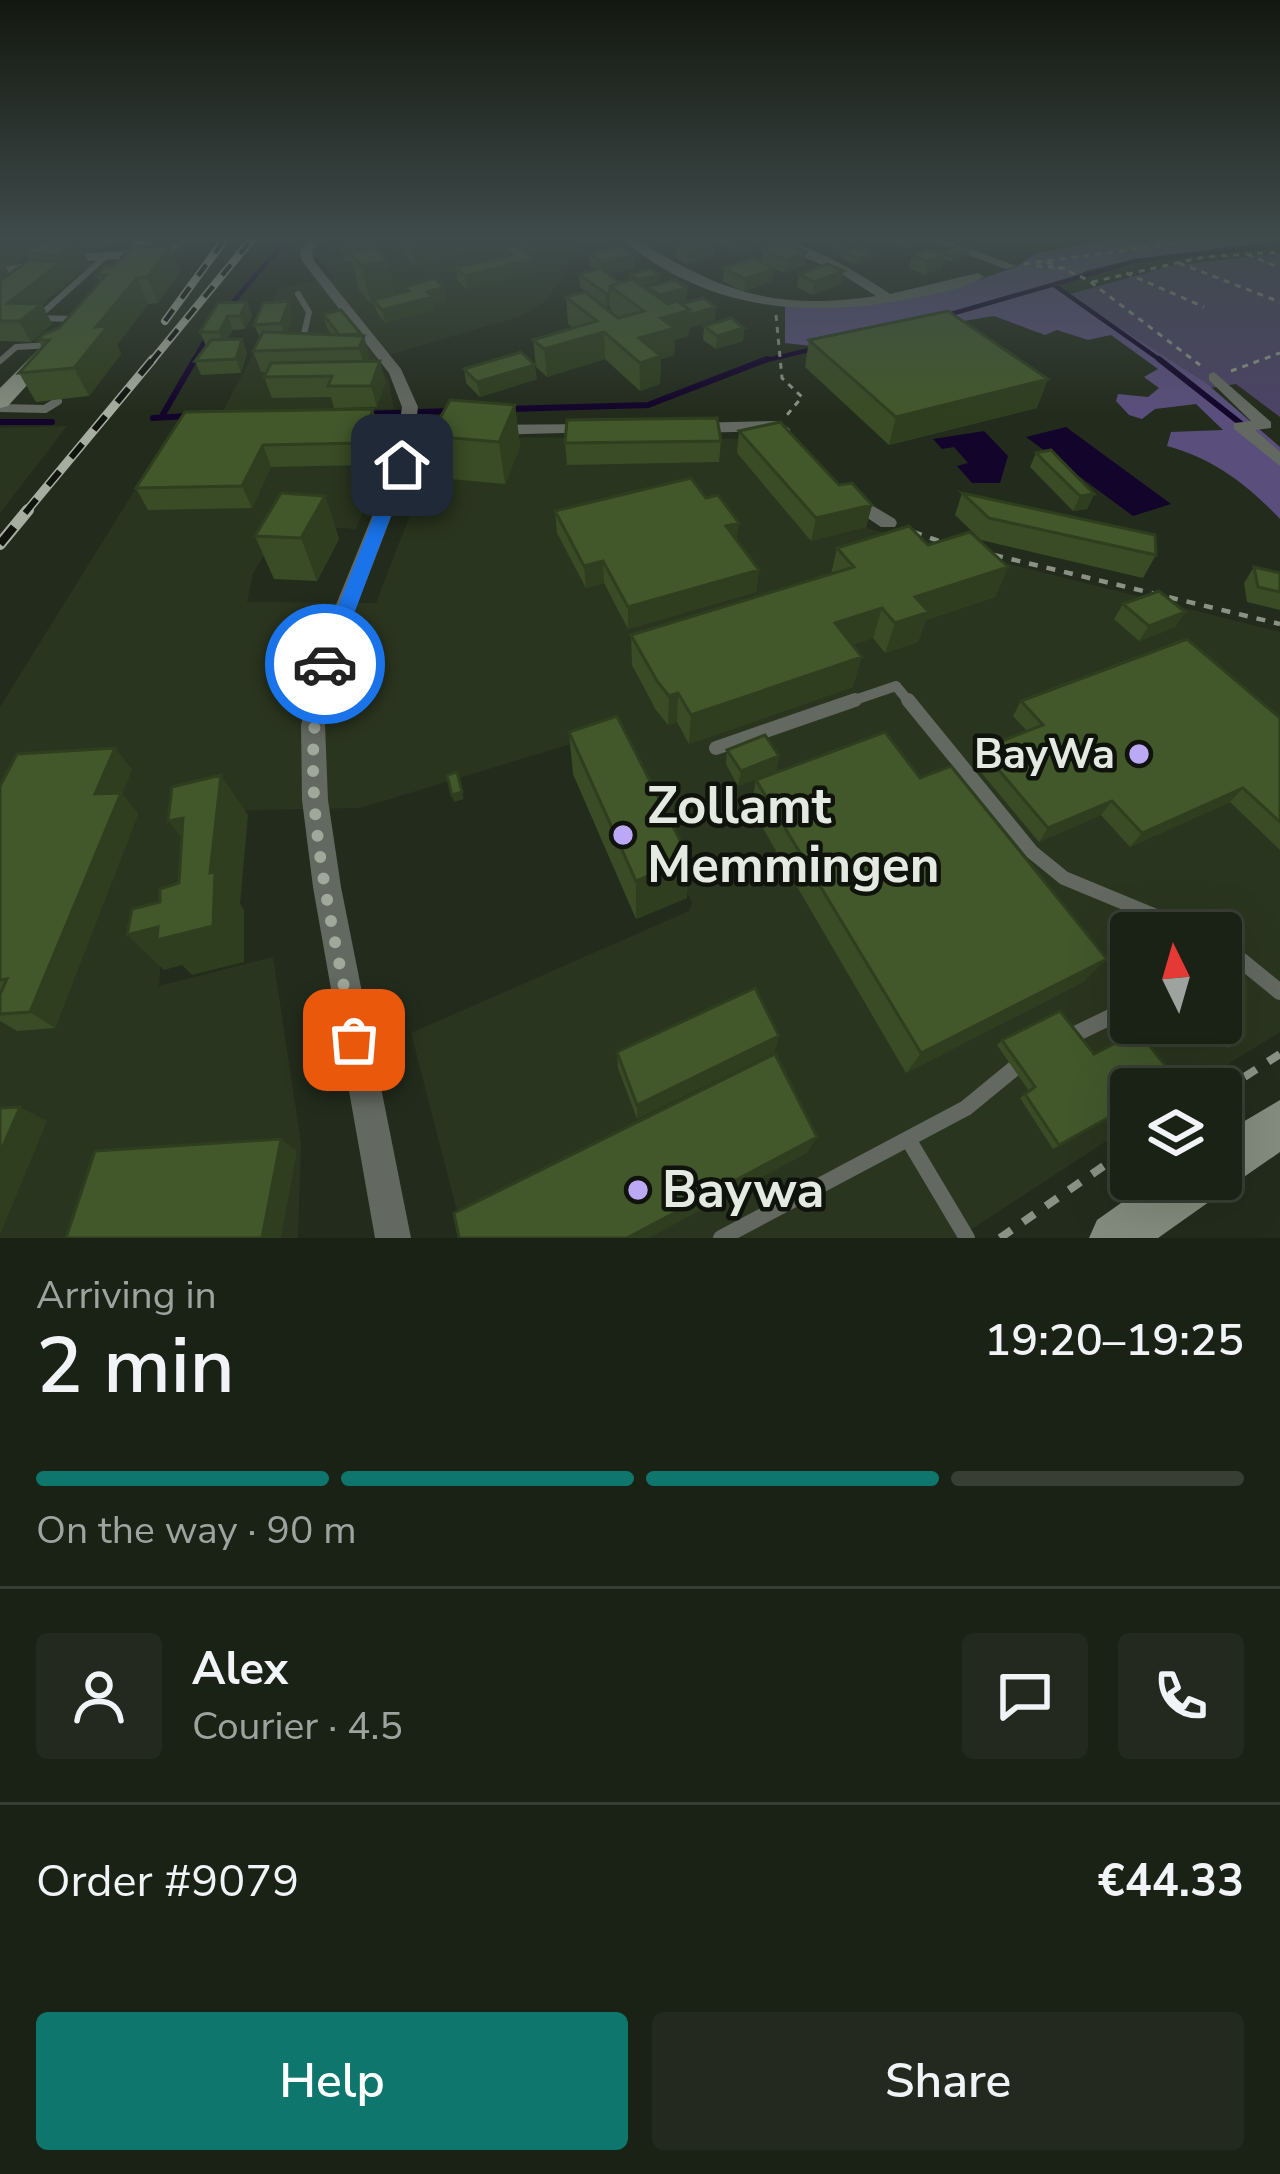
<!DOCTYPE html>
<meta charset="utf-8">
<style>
body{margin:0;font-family:"Nunito Sans",sans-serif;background:#23291e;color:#f1f3f6;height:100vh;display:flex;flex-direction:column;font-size:45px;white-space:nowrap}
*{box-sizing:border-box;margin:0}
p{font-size:39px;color:#9fa3a0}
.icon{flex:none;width:66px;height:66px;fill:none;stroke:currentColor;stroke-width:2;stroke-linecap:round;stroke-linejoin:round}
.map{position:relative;height:1238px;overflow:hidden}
.drawer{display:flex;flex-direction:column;background:#1a2115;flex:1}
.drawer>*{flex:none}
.needle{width:78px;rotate:355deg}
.fabs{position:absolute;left:1110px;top:912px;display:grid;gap:24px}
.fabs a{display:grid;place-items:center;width:132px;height:132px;border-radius:12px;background:#1a2115;box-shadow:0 12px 48px #0002,0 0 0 3px #383e34;font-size:60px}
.pin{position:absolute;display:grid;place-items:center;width:102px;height:102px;color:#fff;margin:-51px;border-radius:24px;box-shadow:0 6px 18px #0006}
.courier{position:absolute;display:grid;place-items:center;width:120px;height:120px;margin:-60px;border:9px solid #1a73e8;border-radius:50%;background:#fff;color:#222;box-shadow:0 3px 15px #0007}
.overview em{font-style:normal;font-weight:600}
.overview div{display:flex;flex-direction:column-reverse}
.overview{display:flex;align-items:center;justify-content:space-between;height:204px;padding:0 36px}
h1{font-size:78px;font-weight:600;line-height:90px}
.bar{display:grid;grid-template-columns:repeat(4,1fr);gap:18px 12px;align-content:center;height:144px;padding:0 36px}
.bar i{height:15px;border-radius:9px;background:#383e34}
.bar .current{background:#0f766e}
.bar p{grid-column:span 4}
.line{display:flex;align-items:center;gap:30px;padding:0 36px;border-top:3px solid #383e34}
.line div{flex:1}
.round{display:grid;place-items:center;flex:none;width:126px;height:126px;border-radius:12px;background:#23291e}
.button{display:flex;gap:24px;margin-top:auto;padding:24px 36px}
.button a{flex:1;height:138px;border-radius:12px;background:#0f766e;color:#fff;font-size:48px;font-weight:600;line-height:138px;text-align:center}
.button a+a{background:#23291e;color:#f1f3f6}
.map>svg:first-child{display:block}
.built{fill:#2a351f;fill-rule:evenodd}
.green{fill:#4c4366}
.forest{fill:#5a4f7c}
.water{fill:#13042b}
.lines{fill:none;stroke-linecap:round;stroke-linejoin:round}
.stream-far1{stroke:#13042b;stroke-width:4.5}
.stream{stroke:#13042b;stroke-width:6}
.path-far2{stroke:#8b9285;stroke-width:3;stroke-dasharray:6 6;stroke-linecap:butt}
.path-far1{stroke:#8b9285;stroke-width:4.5;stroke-dasharray:9 9;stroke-linecap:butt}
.path{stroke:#8b9285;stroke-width:8;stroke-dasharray:14 14;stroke-linecap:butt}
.lane-far4{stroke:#636860;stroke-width:6}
.lane-far3{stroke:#636860;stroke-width:8}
.lane-far2{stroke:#636860;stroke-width:10}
.lane-far1{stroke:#636860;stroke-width:14}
.lane{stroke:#636860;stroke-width:16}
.street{fill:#636860;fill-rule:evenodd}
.secondary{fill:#848c7e;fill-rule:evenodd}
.rail-far2-casing{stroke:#a7aea1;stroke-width:8}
.rail-far1-casing{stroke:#a7aea1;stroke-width:9}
.rail-casing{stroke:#a7aea1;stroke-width:12}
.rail-far2{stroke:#0f130c;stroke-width:4.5;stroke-dasharray:14;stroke-linecap:butt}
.rail-far1{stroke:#0f130c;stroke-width:6;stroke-dasharray:18;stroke-linecap:butt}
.rail{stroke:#0f130c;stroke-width:8;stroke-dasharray:22;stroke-linecap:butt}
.wall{fill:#394c25}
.shaded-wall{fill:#2e3e1e}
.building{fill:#42582b;stroke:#2e3e1e;stroke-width:3}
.route{fill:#1a73e8}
.done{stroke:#a0a89b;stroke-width:12;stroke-dasharray:0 21.6}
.poi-dot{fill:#bca9f5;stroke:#0f130c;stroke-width:4.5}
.labels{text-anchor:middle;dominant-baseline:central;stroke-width:9;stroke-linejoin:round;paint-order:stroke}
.poi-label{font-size:42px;font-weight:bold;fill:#e4eadf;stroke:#0f130c;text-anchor:end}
.near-poi-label{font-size:51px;font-weight:bold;fill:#e4eadf;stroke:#0f130c;text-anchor:start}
</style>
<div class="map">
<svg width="1280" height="1238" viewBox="0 0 1280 1238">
<rect width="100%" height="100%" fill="#232c1c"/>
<path class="built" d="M368,239H496L505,245L565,239L581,250L546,301L524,315L376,359L389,382L394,409L223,411L251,358L277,289L334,277L318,257L320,249Z
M392,418L378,477L356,529L284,524L253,573L247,602L376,603L436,448L462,437L770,439L869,529L1280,632V1032L1188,1089H1131V1125L958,1238H464L411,1033L689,911L692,903L610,732L360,808L197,811L161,956L159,986L273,957L301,1143L298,1238H0V707L177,422ZM1131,933H1221V1023H1131Z
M67,426L44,456L0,513V428Z"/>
<path class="green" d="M1280,253V417L1236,384L1203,389L1067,295L1170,266Z"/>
<path class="forest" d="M1109,239H1280L1132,260L1088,270L1055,287L1206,383L1280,447V519C1248,485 1213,458 1167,446L1171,432L1223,430L1196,404L1155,409L1142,419L1129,415L1116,401L1118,394L1148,397L1159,388L1144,377L1158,369L1111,335L1088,340L1057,330L1045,335L994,316L812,346L785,343V307L852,304L970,283L1018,266L1035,254Z"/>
<path class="water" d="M1066,427L1171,504L1133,516L1026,437Z
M984,431L1008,456L1000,483H972L957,466L968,463L954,447L942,449L933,439Z"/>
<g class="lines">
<path class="stream-far1" d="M1054,285L1163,362
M227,309L287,239
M944,316L1135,261L1280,245
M193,362L208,335
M759,362L813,349"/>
<path class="stream" d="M1159,359L1244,426
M508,409L648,405L767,359
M364,414L451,411
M162,416L195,359
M153,418L187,416
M0,422H52"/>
<path class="path-far2" d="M200,239H218
M1247,254L1280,268
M1047,262L1088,280L1200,365
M1179,263L1280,302
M1024,264L1209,239
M1036,266L1065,268
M1126,273L1204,307
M1092,282L1204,257L1280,252
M776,315L782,378L802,397L787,415
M1231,371L1280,353"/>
<path class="path-far1" d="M913,532L942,542
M994,555L1280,624"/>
<path class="path" d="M1221,1092L1280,1054
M1000,1238L1131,1147"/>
<path class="lane-far4" d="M160,256L187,239
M298,294L309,312L302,343
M75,319L37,318L106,256
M0,361L16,347L51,345"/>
<path class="lane-far3" d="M0,408L45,409L58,401"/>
<path class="lane-far2" d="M846,703L896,686L910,703"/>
<path class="lane-far1" d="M908,700L1032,852L1064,878L1197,933
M716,748L855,700"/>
<path class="lane" d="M1221,944L1280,992
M1065,1039L1131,1007
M908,1139L967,1238
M721,1238L966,1108L1022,1062"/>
<path class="street" d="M310,239H322L312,250L314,261L401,369L418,407L411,465L344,639L325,725L328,800L341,887L411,1238H375L313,887L302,800L301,725L322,639L393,465L402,407L389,373L302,261L300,250Z
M621,239H635C722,292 773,311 876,296L843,275L766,239C804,239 859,273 890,294L978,273L984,277C962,290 930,295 904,300C800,319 705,308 621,239Z
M927,239H944L1016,266L1006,269Z
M131,251L135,252V258L71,262L0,276V268L71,254Z
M1214,372L1271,422V428L1255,430L1280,452V466L1234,429V423L1251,421L1209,380V374Z
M778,421L790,429V435H778L774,431L692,433L684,428L692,423Z
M594,424L600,426V432L494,435L486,430L494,425Z
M848,491L895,519L897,523L895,527H881L842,501L839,497Z"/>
<path class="secondary" d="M137,239H154L118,281H106V273Z
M43,345L60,349L8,406L0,408V388Z
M1280,1100V1152L1238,1181L1219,1188L1216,1197L1158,1238H1089L1097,1220L1155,1179H1221V1135Z"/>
<defs>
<path id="rail-far2" d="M165,321L225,239
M151,362L252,239"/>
<path id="rail-far1" d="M25,513L153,359"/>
<path id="rail" d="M0,544L28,510"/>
</defs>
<use href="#rail-far2" class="rail-far2-casing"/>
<use href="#rail-far1" class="rail-far1-casing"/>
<use href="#rail" class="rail-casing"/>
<use href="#rail-far2" class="rail-far2"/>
<use href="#rail-far1" class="rail-far1"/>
<use href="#rail" class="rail"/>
</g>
<path class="wall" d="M0,239L18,265L5,266L10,274L30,260L26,253L70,239H131L125,245L82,248L90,265L42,304L52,324L31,342L0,341Z
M402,239H470L472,252L415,266L406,257Z
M515,239H541L542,252L530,255L536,272L467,289L458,281L456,268L505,256L504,248L516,246Z
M717,239H762L761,244L737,252L717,243Z
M806,239H856L855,244L839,250L828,246L829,241L819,245Z
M877,239H923L922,241L909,248L876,242Z
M987,239H1021L1007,247Z
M1060,239H1098L1077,245Z
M377,240L396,294L406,292L405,287H444L446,301L433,304L434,310L385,323L377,313L374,303L371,304L359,290L352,261H345L340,243Z
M715,244L714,256L687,264L676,258V245Z
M763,249L805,265L784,273L761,262Z
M842,252L873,253L872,259L857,265L841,258Z
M943,252L969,254L951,262L944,259L941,268L925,275L909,268L912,255L942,254Z
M589,254L635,255V268L609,274L620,283L630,280V274L659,275V281L642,286L648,290V287L687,288L686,301L680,303L715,320L689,328L688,336L675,340L674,355L661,359L660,384L640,391L605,359L547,377L536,367L533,340L573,328L568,324L566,297L611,312L610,306L606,307L580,287L579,274L595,270L590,266Z
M724,268L774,269L772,281L744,292L723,281Z
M181,272L158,303L148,304L117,345L121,354L89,396L36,402L19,373L42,347L38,340L59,328L100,282L96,276Z
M799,274L841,284L812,295L797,287Z
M247,302L252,316L245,329L233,330L227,339H242L247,353L241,373L201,375L195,361L206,346L200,332Z
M323,314L364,336L369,356L368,361H380L385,382L377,407L334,408L331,397L272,398L264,377L267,372H261L253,351L260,338L254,325L293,315L287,333L332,335L327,328Z
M704,326L744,328L743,341L716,349L703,340Z
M809,340L1037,408L889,445L805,367Z
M464,369L537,379L480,397L466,383Z
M515,405L520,447L505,484L439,478L430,436Z
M373,409L379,431L367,465L271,467L252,508L148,510L136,488L185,412Z
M739,431L872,505L866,527L811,541L737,453Z
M721,441L719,462L567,465L565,443Z
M1036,453L1094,494L1087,509L1073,511L1030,467Z
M962,493L1156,555L1143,578L981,540L955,515Z
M325,496L339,539L317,581L274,579L255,536Z
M555,511L737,540L759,570L756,592L628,629L604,583L586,588L557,533Z
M928,545L1008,567L995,597L926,620L918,642L885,653L873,638L852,645L853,687L689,744L677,722L668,725L656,710L632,665L631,635L831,574L837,548Z
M1254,567L1280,573V610L1247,602L1244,583Z
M1123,604L1185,612L1175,627L1139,641L1114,619Z
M1021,701L1280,718V850L1230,802L1130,847L1101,815L1039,842L974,764L981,749L1027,731L1013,716Z
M569,732L687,898L636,919L573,774Z
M727,750L779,756L776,771L738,786L726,764Z
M132,769L122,794L138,814L55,1028L17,1031L0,1021V786Z
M920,778L1107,959L1083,982L906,1073L751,808L756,780Z
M1190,1023H1221L1245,1037L1228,1048L1190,1031Z
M779,1036L774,1052L637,1119L618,1068L617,1052Z
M1002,1040L1131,1105L1053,1149L1020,1098L1029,1091L997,1045Z"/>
<path class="shaded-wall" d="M0,239H32L18,265L5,266L11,276L0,288Z
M410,239H470L472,252L415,266Z
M526,239H541L542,252L527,256Z
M740,239H762L761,244L737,252L738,240Z
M856,239L855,244L839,250L840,244Z
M911,239H923L922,241L909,248Z
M1009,239H1021L1007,247Z
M1079,239H1098L1077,245Z
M78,240L90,265L42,304L52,324L31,342L8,303L62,261L58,255Z
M715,244L714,256L687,264V252Z
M171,247L181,272L158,303L147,277Z
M970,248L969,254L951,262L952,256Z
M806,252L805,265L784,273L786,260Z
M873,253L872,259L857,265L858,259Z
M635,255V268L603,276V263Z
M945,255L941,268L925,275L928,262Z
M534,259L536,272L467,289L465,276Z
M388,261L396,298L373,300L374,303L371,304L362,266Z
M774,269L772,281L744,292L745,279Z
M844,271L841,284L812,295L814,282Z
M659,275V281L638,287V280Z
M137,278L148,304L117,345L121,354L89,396L74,368L96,327Z
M444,287L446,301L433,304L434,310L385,323L382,310L427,292Z
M687,288L686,301L659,309L660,295Z
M610,292V306L606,307V294Z
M289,301L293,315L285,337L281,323Z
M247,302L252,316L245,329L240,316Z
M716,307L715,320L689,328L688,336L675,340L674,355L661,359L660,384L640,391L639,338L661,318L690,310Z
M228,316L233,330L224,345L219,332Z
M744,328L743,341L716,349L717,336Z
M604,332L605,359L547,377L544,349Z
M364,336L369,356L365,369L359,348Z
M242,339L247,353L241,373L236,359Z
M380,361L385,382L377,407L371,386Z
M535,365L537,379L480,397L477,382Z
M1048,379L1037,408L889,445L896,417Z
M515,405L520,447L505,484L499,442Z
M373,409L379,431L367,465L361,443Z
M263,445L271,467L252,508L242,486Z
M1094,494L1087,509L1073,511L1080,496Z
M325,496L339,539L317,581L301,538Z
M872,505L866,527L811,541L816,518Z
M739,523L736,545L726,526Z
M603,561L604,583L586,588L584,566Z
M1008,567L995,597L926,620L918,642L885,653L895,623L915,597Z
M759,570L756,592L628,629V607Z
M882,608L873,638L827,653L835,623Z
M1185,612L1175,627L1139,641L1149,626Z
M862,657L853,687L689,744L691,715Z
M678,693L677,722L668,725L669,696Z
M115,748L132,769L122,794L138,814L55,1028L30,1012L95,794Z
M779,756L776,771L738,786L741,771Z
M221,775L248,815L240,904L244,910V962L192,975L182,965L164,970L127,935L158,927L199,860L168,821Z
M1243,788L1230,802L1130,847L1142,833Z
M462,792L464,799L454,802L452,795Z
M1112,801L1101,815L1039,842L1048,828Z
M690,860L687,898L636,919V881Z
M1107,959L1083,982L906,1073L921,1053Z
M779,1036L774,1052L637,1119V1105Z
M20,1107L47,1121L0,1235V1153Z
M817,1137L807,1153L649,1238H627Z
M281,1139L297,1151L281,1238H262Z"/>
<path class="building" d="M346,239H366L377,240L368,248H342L340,243Z
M698,239H706L715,244L687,252L676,245Z
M831,239H854L840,244L829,240Z
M78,240L58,255L26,253L45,241Z
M783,242L806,252L786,260L763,249Z
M961,244L970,248L952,256L943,252Z
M517,245L534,259L465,276L456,268L512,255L504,248Z
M132,246L171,247L147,277L137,278L96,327L108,326L74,368L19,373L49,340H38L44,334L59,328L106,275L96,276L105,266H114Z
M621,246L635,255L603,263L589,254Z
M376,247L388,261L362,266L350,253Z
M857,247L873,253L858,259L842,252Z
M928,249L945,255L928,262L912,255Z
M753,258L774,269L745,279L724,268Z
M29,260L62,261L8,303L42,304L20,321H0V281Z
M828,264L844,271L814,282L799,274Z
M601,268L620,283L610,286V292L606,294L579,274Z
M651,269L659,275L638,280L630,274Z
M434,278L444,287L427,292L432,297L382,310L373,300L409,291L405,287Z
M632,279L668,304L677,301L690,310L661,318L675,328L639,338L661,356L640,363L604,332L544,349L533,340L597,321L566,297L585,292L618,318L644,311L610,286Z
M675,280L687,288L660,295L648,287Z
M703,298L716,307L689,315L690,310L682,304Z
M289,301L281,323L254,325L263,303Z
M247,302L240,316H228L219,332H200L218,303Z
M341,310L361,334L339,335L323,314Z
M948,311L1048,379L896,417L809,340Z
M731,318L744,328L717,336L704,326Z
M263,332L364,336L359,348L253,351Z
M242,339L236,359L195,361L211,340Z
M521,352L535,365L477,382L464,369Z
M380,361L371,386H328L332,376L264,377L271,363Z
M450,400L515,405L499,442L430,436Z
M373,409L361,443L263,445L242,486L136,488L185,412Z
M717,418L721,441L565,443L567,420Z
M780,422L839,485L852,483L872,505L816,518L739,431Z
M1051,450L1094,494L1080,496L1036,453Z
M691,478L706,498L718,495L739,523L726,526L759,570L628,607L603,561L584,566L555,511Z
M281,493L325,496L301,538L255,536Z
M962,493L1155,535L1156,555L989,518Z
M909,526L928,545L970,532L1008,567L915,597L929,612L895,623L882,608L835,623L862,657L691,715L678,693L669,696L657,681L631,635L854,567L837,548Z
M1254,567L1280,573V592L1258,587Z
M1159,591L1185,612L1149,626L1123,604Z
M1187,639L1280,718V822L1243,788L1142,833L1112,801L1048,828L981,749L1043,725L1021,701Z
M617,716L690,860L636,881L569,732Z
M885,732L920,778L951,766L1107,959L921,1053L756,780Z
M765,735L779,756L741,771L727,750Z
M115,748L95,794L121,793L30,1012L0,1014V994L7,979L0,980V786L17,754Z
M457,772L462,792L452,795L447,775Z
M221,775L210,873L215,872L213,926L157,940L158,927L127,935L132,909L160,902V889L179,883L183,818L168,821L172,787Z
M1221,970L1246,981L1245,1037L1212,1023H1221Z
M755,988L779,1036L637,1105L617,1052Z
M1060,1011L1094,1054L1138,1031L1176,1079L1159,1089H1131V1105L1059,1145L1025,1094L1035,1087L1002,1040Z
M775,1054L817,1137L627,1238H459L454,1213Z
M20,1107L0,1153V1108Z
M281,1139L262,1238H66L95,1151Z"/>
<linearGradient id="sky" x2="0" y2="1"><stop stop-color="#13180f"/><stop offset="0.58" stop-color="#3f4b4b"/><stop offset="1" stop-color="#3f4b4b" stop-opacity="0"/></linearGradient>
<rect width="1280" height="412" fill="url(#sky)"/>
<path class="route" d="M402,460L410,465L335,664L325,672L318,670L315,664L394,465Z"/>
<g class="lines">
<path class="done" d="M325,664C293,786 333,919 354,1040"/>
</g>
<g class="poi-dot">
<circle cx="1139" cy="754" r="12"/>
<circle cx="623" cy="835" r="12"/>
<circle cx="638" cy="1190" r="12"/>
</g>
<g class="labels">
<g class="poi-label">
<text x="1115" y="754">BayWa</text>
</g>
<g class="near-poi-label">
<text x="647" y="806">Zollamt<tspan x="647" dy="59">Memmingen</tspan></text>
<text x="662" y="1190">Baywa</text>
</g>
</g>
</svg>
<div class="fabs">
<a><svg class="needle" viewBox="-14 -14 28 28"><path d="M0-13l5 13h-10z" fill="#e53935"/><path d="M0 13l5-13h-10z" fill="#9fa3a0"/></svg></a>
<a><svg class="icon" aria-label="layers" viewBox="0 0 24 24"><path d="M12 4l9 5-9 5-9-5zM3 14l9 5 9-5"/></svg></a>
</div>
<div class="pin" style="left:354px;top:1040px;background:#ea580c"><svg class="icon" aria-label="bag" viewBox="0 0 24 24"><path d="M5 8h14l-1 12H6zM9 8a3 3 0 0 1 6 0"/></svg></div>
<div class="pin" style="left:402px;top:465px;background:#1f2937"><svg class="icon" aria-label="home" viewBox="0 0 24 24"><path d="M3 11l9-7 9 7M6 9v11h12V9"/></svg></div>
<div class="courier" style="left:325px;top:664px"><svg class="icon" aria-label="car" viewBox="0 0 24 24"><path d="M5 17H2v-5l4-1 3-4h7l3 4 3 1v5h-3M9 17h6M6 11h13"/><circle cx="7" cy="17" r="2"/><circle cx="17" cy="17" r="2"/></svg></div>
</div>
<section class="drawer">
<div class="overview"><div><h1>2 min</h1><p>Arriving in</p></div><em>19:20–19:25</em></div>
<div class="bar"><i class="current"></i><i class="current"></i><i class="current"></i><i></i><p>On the way · 90 m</p></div>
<div class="line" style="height:216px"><a class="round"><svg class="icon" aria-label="person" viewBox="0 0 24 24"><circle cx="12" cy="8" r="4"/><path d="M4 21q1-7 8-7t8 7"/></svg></a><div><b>Alex</b><p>Courier · 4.5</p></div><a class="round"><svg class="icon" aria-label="chat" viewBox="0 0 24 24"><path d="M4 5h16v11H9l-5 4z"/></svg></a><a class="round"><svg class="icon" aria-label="phone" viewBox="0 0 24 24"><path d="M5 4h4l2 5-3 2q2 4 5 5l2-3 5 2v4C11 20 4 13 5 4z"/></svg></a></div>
<div class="line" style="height:156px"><div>Order #9079</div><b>€44.33</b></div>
<div class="button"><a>Help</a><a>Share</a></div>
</section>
